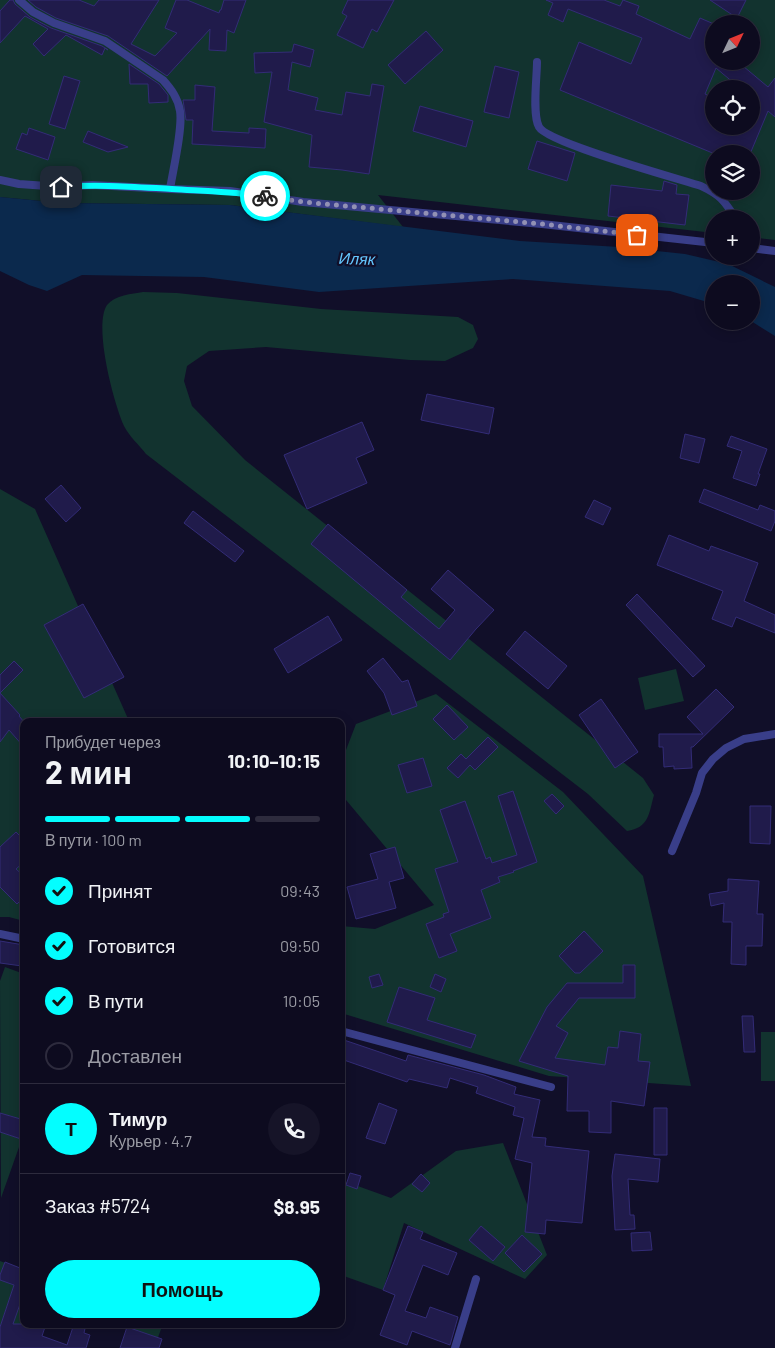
<!DOCTYPE html>
<html lang="ru">
<meta charset="utf-8">
<style>
body{margin:0;font-family:Barlow,sans-serif;background:#161428;color:#f1f3f6;height:100vh;display:flex;flex-direction:column;font-size:19px;white-space:nowrap}
*{box-sizing:border-box;margin:0}
p{font-size:16px;color:#9a9ba4}
.icon{flex:none;width:28px;height:28px;fill:none;stroke:currentColor;stroke-width:2;stroke-linecap:round;stroke-linejoin:round}
.map{position:relative;flex:1;overflow:hidden}
.drawer{position:absolute;left:20px;top:718px;width:325px;height:610px;display:flex;flex-direction:column;background:#0d0b1f;border-radius:10px;box-shadow:0 2px 12px #0003,0 0 0 1px #2d2b3d}
.drawer>*{flex:none}
.needle{width:32px;rotate:47deg}
.fabs{position:absolute;left:705px;top:15px;display:grid;gap:10px}
.fabs a{display:grid;place-items:center;width:55px;height:55px;border-radius:50%;background:#0d0b1f;box-shadow:0 2px 12px #0003,0 0 0 1px #2d2b3d;font-size:25px}
.pin{position:absolute;display:grid;place-items:center;width:42px;height:42px;color:#fff;margin:-21px;border-radius:10px;box-shadow:0 2px 8px #0006}
.courier{position:absolute;display:grid;place-items:center;width:50px;height:50px;margin:-25px;border:4px solid #03feff;border-radius:50%;background:#fff;color:#222;box-shadow:0 1px 6px #0007}
.head em{font-style:normal;font-weight:700}
.head div{display:flex;flex-direction:column-reverse}
.head{display:flex;align-items:center;justify-content:space-between;height:85px;padding:0 25px}
h1{font-size:32px;font-weight:700;line-height:38px}
.bar{display:grid;grid-template-columns:repeat(4,1fr);gap:8px 5px;align-content:center;height:60px;padding:0 25px}
.bar i{height:6px;border-radius:4px;background:#2d2b3d}
.bar .on{background:#03feff}
.bar p{grid-column:span 4}
.line{display:flex;align-items:center;gap:12px;padding:0 25px;border-top:1px solid #2d2b3d}
.line div{flex:1}
.round{display:grid;place-items:center;flex:none;width:52px;height:52px;border-radius:26px;background:#161428}
ol{padding:0 25px;list-style:none}
li{display:flex;align-items:center;gap:15px;height:55px}
li p{margin-inline-start:auto}
li .icon{padding:5px;border-radius:50%;background:#03feff;color:#111;stroke-width:4}
li:last-child{color:#9a9ba4}
li i{width:28px;height:28px;border:2px solid #2d2b3d;border-radius:50%}
.primary-button{display:flex;gap:10px;margin-top:auto;padding:10px 25px}
.primary-button a{flex:1;height:58px;border-radius:30px;background:#03feff;color:#111;font-size:20px;font-weight:700;line-height:58px;text-align:center}
.map>svg:first-child{display:block}
.green{fill:#12332f;fill-rule:evenodd}
.water{fill:#0b294d}
.building{fill:#201b4b;stroke:#332c77;fill-rule:evenodd}
.lines{fill:none;stroke-linecap:round;stroke-linejoin:round}
.lane{stroke:#393e89;stroke-width:8}
.done{stroke:#9291b4;stroke-width:5;stroke-dasharray:0 9}
.route{stroke:#03feff;stroke-width:6}
.labels{text-anchor:middle;dominant-baseline:central;stroke-width:4.5;stroke-linejoin:round;paint-order:stroke}
.water-label{font-size:16px;font-style:italic;fill:#65c7ff;stroke:#110f29}
</style>
<div class="map">
<svg width="775" height="1348" viewBox="0 0 775 1348">
<rect width="100%" height="100%" fill="#110f29"/>
<path class="green" d="M0,0H775V240L751,237V219H714V233L378,195L403,227L230,205L62,203L0,197ZM714,24H751V61H714ZM714,89H751V126H714ZM714,154H751V191H714Z
M143,292L177,293L321,309L458,317L473,325L478,339L473,348L445,361L410,360L266,347L209,351L187,366L184,381L192,406L245,460L643,778L654,795C649,813 649,828 627,831L588,794L146,454C139,445 129,436 124,426C114,404 93,326 107,305C115,295 132,294 143,292Z
M0,489L35,509L129,721H24V921L9,917H0Z
M676,669L684,701L645,710L638,678Z
M436,694L563,792L643,876L691,1086L549,1076L341,1013V926L375,929L434,905L341,794V763L356,724Z
M5,967L24,974V1133L1,1198L0,981Z
M761,1032H775V1081H761Z
M503,1143L547,1255L525,1279L404,1223L383,1290L341,1275V1180L391,1198L456,1151Z
M0,1261L24,1270V1324H27L22,1337L0,1339Z
M130,1324H163L154,1348H121Z"/>
<path class="water" d="M0,197L62,203L230,205L520,241L619,247L685,254L728,264L775,287V336L751,321V284H714V304L670,291L513,279L319,292L204,277L82,275L47,291L29,285L0,271Z"/>
<path class="building" d="M10,0H13L15,4L30,17L51,28L102,46L108,50L105,48L102,55L66,35L44,56L33,44L48,29L25,16L0,43V11Z
M28,0H79L94,6L99,0H159L131,44L155,56L177,33L165,28L176,0H187L219,13L220,10H221L224,0H246L234,33L227,30L226,51L209,50L210,29L167,76L108,36L56,18L36,7Z
M348,0H394L377,32L372,29L363,48L337,35L347,16L342,13Z
M546,0H604L620,6L623,0L639,6L636,14L690,39L700,18L714,24L706,46L714,49V61H737L768,87L775,78V117L768,111L750,154H715L560,90L579,42L631,64L642,38L568,9L563,22L548,15L553,3ZM716,68L741,89H751V126H714V98L705,94Z
M710,0H746L737,18Z
M426,31L443,50L405,84L388,65Z
M294,44L314,50L310,67L292,62L288,90L318,98L315,110L342,115L346,92L370,96L372,84L384,86L369,174L342,170L309,167L312,135L264,122L272,72L255,73L254,53L292,52Z
M129,64L159,84L168,95V102L149,103L148,84H130Z
M495,66L519,72L509,118L484,112Z
M64,76L80,81L65,129L49,124Z
M195,85L215,87L212,131L249,133V128L266,129L265,148L192,144L193,120H186L183,100H195Z
M420,106L473,121L466,147L413,131Z
M29,128L55,137L48,160L16,149L22,133L27,135Z
M88,131L128,147L108,152L83,142Z
M537,141L575,153L567,181L528,169Z
M664,181L677,185L676,194L689,195L685,225L608,216L611,185L662,191Z
M427,394L494,408L489,434L421,420Z
M362,422L374,450L356,458L367,483L307,509L284,455Z
M685,434L705,439L699,463L680,458Z
M731,436L767,449L758,474H760L756,486L733,478L742,451L727,446Z
M61,485L81,508L66,522L45,499Z
M704,489L758,510L760,505L775,511V521L771,531L699,502Z
M594,500L611,508L603,525L585,517Z
M193,511L244,551L235,562L184,523Z
M328,524L407,590L401,597L439,629L455,610L431,589L448,570L494,610L476,629L450,660L311,544Z
M669,535L709,551L711,546L758,563L744,601L775,615V633L736,617L732,627L712,619L723,591L657,565Z
M637,594L705,666L693,677L626,605Z
M83,604L124,677L84,698L44,625Z
M328,616L342,640L288,673L274,649Z
M525,631L567,666L548,689L506,654Z
M383,658L402,682L408,680L417,706L392,715L384,693L367,671Z
M14,661L23,670L0,693V675Z
M716,689L734,707L693,747H691L692,768L674,769V766L664,767L663,747H659V734H703L687,717Z
M0,693L20,715L19,716L24,722V747L9,730L0,742Z
M601,699L638,752L615,768L579,715Z
M447,705L468,727L454,740L433,719Z
M488,737L498,747L475,770L470,765L458,778L447,768L461,754L466,759Z
M423,758L432,786L407,793L398,765Z
M513,791L537,862L513,871L514,872L498,877L500,882L481,890L491,918L450,934L457,951L439,958L426,924L444,917L443,914L449,912L435,869L458,862L440,810L465,801L486,859L490,857L492,863L517,855L498,796Z
M552,794L564,806L556,814L544,801Z
M750,806H771L770,844L750,843Z
M16,832L24,840V862L16,869L24,876V897L17,904L0,887V847Z
M395,847L404,878L389,882L396,908L356,919L347,887L378,879L370,854Z
M728,879L759,881L757,914H763L762,946H746V965L731,964L732,922H723L724,903L711,906L709,894L728,891Z
M584,931L603,951L580,973H575L559,956Z
M0,941L24,945L22,966L0,963Z
M623,965H635V998H579L556,1026L568,1033L555,1058L605,1065L608,1047L618,1048L620,1031L641,1034L638,1061L650,1062L644,1106L611,1101V1133L589,1132V1111H567L568,1076L519,1061L547,1007L567,983H623Z
M379,974L383,985L372,988L369,977Z
M435,974L446,979L441,992L430,987Z
M399,987L435,998L427,1020L476,1035L471,1048L387,1022Z
M742,1016H753L755,1052H744Z
M341,1039L406,1061L408,1055L484,1075L516,1087L514,1094L540,1100L532,1137L546,1138L545,1146L589,1151L582,1223L546,1220L545,1234L525,1232L532,1163L515,1159L524,1118L513,1115L515,1107L476,1093L478,1087L450,1078L447,1088L409,1079L407,1082L341,1059Z
M379,1103L397,1110L385,1144L366,1138Z
M654,1108H667V1155H654Z
M0,1113L24,1120V1140L0,1132Z
M615,1154L660,1159L658,1182L628,1179L630,1215H634L635,1229L615,1230L612,1176Z
M350,1173L361,1176L357,1189L346,1185Z
M421,1174L430,1183L422,1192L412,1184Z
M408,1226L423,1232L420,1239L457,1253L448,1275L423,1265L405,1311L426,1318L430,1307L458,1317L450,1345L412,1331L407,1345L380,1335L395,1295L383,1290Z
M481,1226L505,1247L493,1261L469,1240Z
M650,1232L652,1250L632,1251L631,1233Z
M522,1235L542,1254L524,1272L505,1253Z
M5,1262L20,1268L22,1263L24,1264V1293L13,1324H46L42,1336L67,1345L74,1324H86L84,1333L90,1335L86,1348H0V1327L14,1285L0,1280V1275Z
M127,1327L162,1339L159,1348H120Z"/>
<g class="lines">
<path class="lane" d="M19,0L33,12L54,23L105,41L163,80C171,89 178,98 180,111C183,128 173,170 170,189L230,191L303,202L542,224L714,243
M537,62C537,77 532,115 539,127C548,143 676,178 701,186C720,195 724,200 736,219
M0,180L19,184L61,187L92,185L170,189
M751,248L775,251
M672,851L696,793L702,773L713,759L726,748L744,739L775,734
M0,934L24,939
M341,1031L551,1087
M455,1348L476,1279"/>
</g>
<g class="lines">
<path class="done" d="M265,196L303,202L542,224L637,235"/>
<path class="route" d="M61,187C98,184 135,187 172,189C204,191 234,192 265,196"/>
</g>
<g class="labels">
<g class="water-label">
<text transform="translate(357 258) rotate(2)">Иляк</text>
</g>
</g>
</svg>
<div class="fabs">
<a><svg class="needle" viewBox="-14 -14 28 28"><path d="M0-13l5 13h-10z" fill="#e53935"/><path d="M0 13l5-13h-10z" fill="#9a9ba4"/></svg></a>
<a><svg class="icon" aria-label="locate" viewBox="0 0 24 24"><circle cx="12" cy="12" r="6"/><path d="M12 2v4M12 18v4M2 12h4M18 12h4"/></svg></a>
<a><svg class="icon" aria-label="layers" viewBox="0 0 24 24"><path d="M12 4l9 5-9 5-9-5zM3 14l9 5 9-5"/></svg></a>
<a>+</a>
<a>−</a>
</div>
<div class="pin" style="left:637px;top:235px;background:#ea580c"><svg class="icon" aria-label="bag" viewBox="0 0 24 24"><path d="M5 8h14l-1 12H6zM9 8a3 3 0 0 1 6 0"/></svg></div>
<div class="pin" style="left:61px;top:187px;background:#1f2937"><svg class="icon" aria-label="home" viewBox="0 0 24 24"><path d="M3 11l9-7 9 7M6 9v11h12V9"/></svg></div>
<div class="courier" style="left:265px;top:196px"><svg class="icon" aria-label="bike" viewBox="0 0 24 24"><circle cx="6" cy="16" r="4"/><circle cx="18" cy="16" r="4"/><path d="M6 16l4-8h5l3 8M10 8l3 8H6M13 5h3"/></svg></div>
<section class="drawer">
<div class="head"><div><h1>2 мин</h1><p>Прибудет через</p></div><em>10:10–10:15</em></div>
<div class="bar"><i class="on"></i><i class="on"></i><i class="on"></i><i></i><p>В пути · 100 m</p></div>
<ol>
<li><svg class="icon" aria-label="check" viewBox="0 0 24 24"><path d="M5 12l5 5 9-10"/></svg>Принят<p>09:43</p></li>
<li><svg class="icon" aria-label="check" viewBox="0 0 24 24"><path d="M5 12l5 5 9-10"/></svg>Готовится<p>09:50</p></li>
<li><svg class="icon" aria-label="check" viewBox="0 0 24 24"><path d="M5 12l5 5 9-10"/></svg>В пути<p>10:05</p></li>
<li><i></i>Доставлен</li>
</ol>
<div class="line" style="height:90px"><b class="round" style="background:#03feff;color:#111">Т</b><div><b>Тимур</b><p>Курьер · 4.7</p></div><a class="round"><svg class="icon" aria-label="phone" viewBox="0 0 24 24"><path d="M5 4h4l2 5-3 2q2 4 5 5l2-3 5 2v4C11 20 4 13 5 4z"/></svg></a></div>
<div class="line" style="height:65px"><div>Заказ #5724</div><b>$8.95</b></div>
<div class="primary-button"><a>Помощь</a></div>
</section>
</div>
